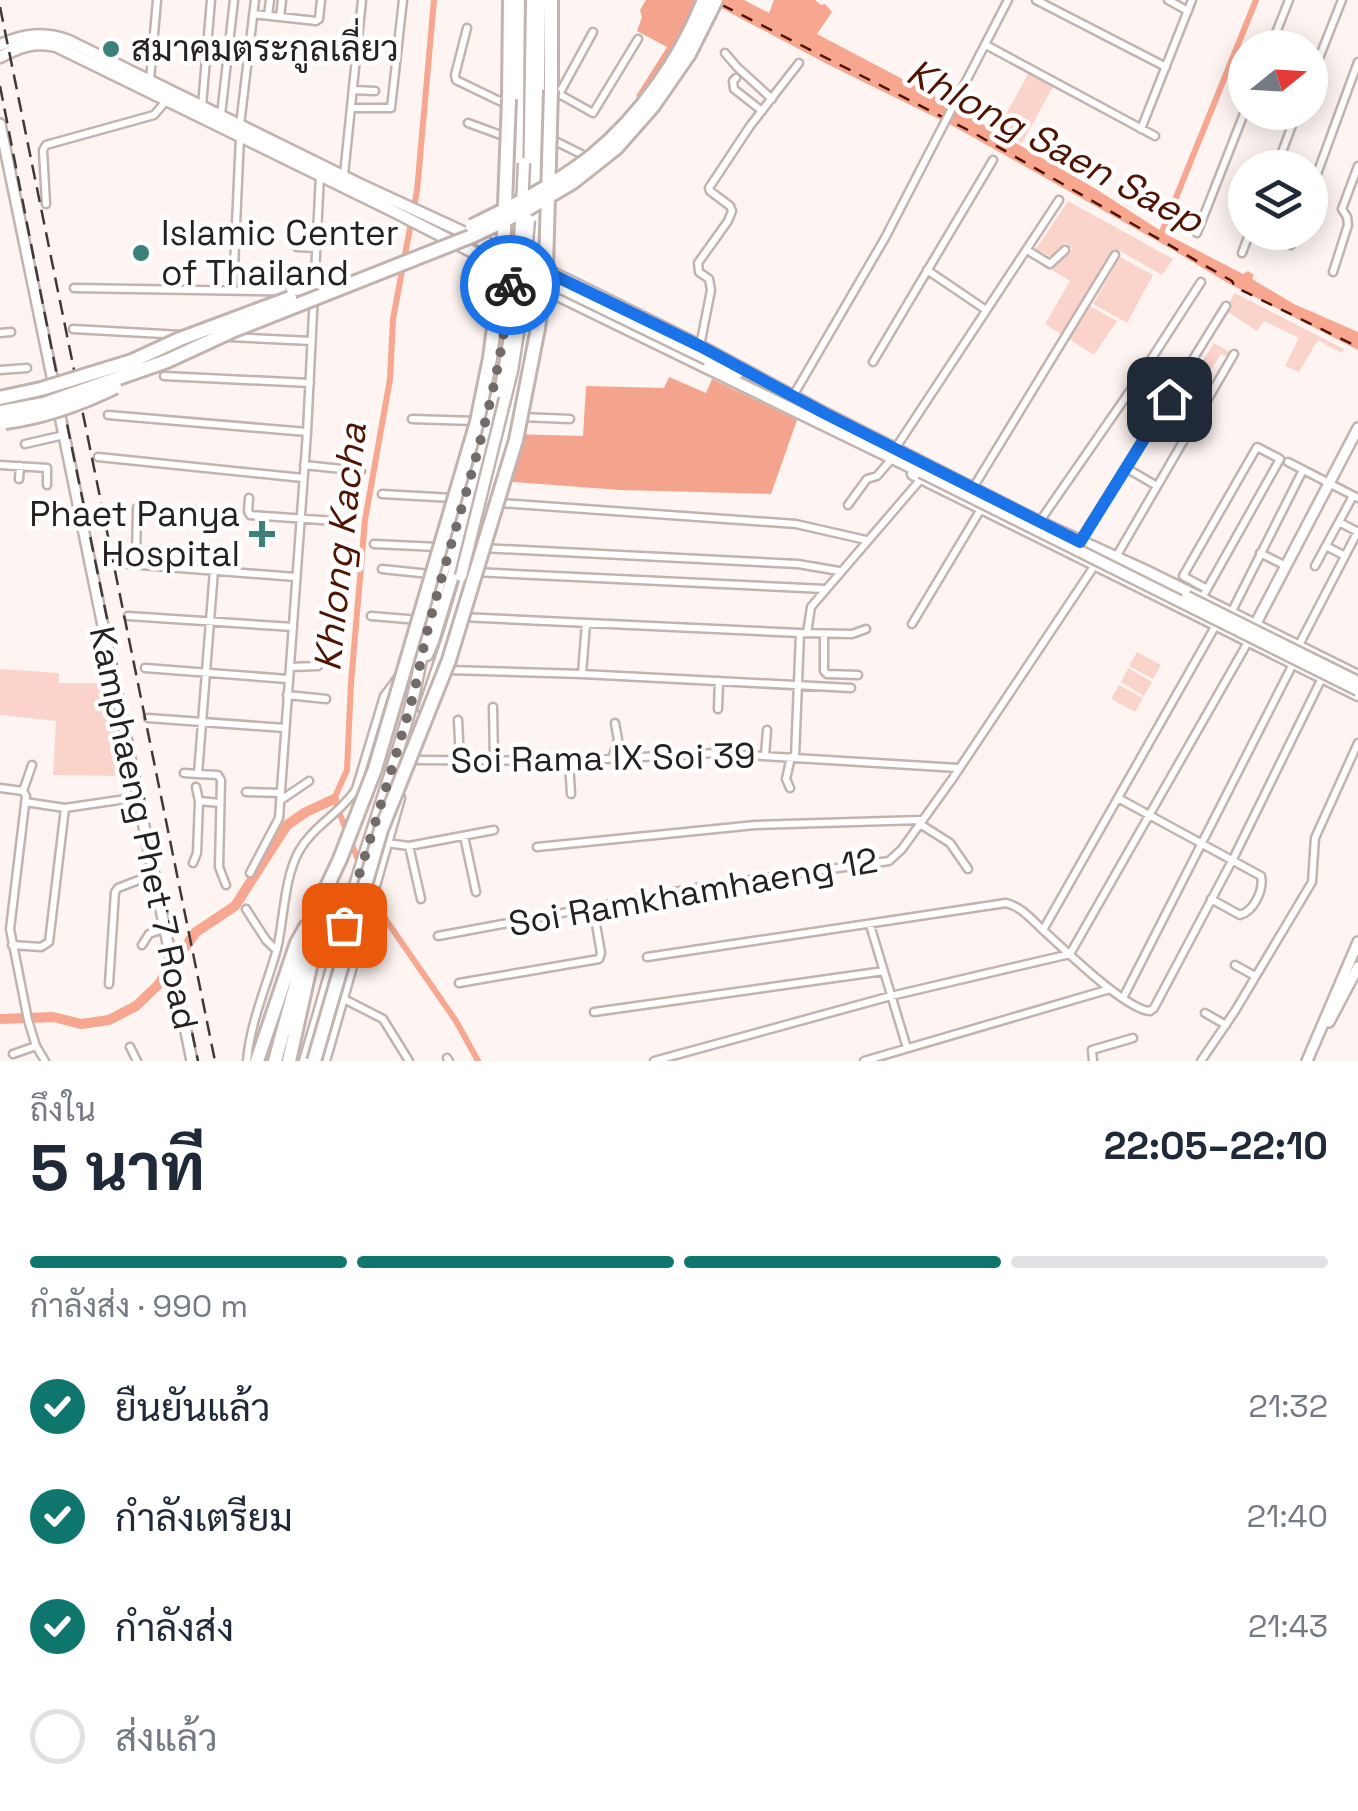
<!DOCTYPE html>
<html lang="th">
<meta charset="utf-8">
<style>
body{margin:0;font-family:"Space Grotesk",Sarabun,sans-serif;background:#f2f2f3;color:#1f2937;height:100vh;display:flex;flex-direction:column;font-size:38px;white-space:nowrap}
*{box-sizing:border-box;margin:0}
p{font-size:32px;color:#747a83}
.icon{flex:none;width:55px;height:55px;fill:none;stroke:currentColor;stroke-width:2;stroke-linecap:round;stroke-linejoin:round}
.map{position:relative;height:1061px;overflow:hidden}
.details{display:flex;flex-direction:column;background:#fff;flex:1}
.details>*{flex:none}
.needle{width:65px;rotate:72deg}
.controls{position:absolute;left:1228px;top:30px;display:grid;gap:20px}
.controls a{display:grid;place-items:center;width:100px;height:100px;border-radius:50%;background:#fff;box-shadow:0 5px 25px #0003;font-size:50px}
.pin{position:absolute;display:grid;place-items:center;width:85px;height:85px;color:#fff;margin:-42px;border-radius:20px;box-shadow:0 5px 15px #0006}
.courier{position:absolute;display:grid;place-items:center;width:100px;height:100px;margin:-50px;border:8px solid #1a73e8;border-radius:50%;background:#fff;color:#222;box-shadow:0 2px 12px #0007}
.overview em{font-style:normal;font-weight:700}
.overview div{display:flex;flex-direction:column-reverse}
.overview{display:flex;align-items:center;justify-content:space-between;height:170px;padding:0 30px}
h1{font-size:65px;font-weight:700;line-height:75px}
.bar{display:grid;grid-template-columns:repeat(4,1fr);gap:15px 10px;align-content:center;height:120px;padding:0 30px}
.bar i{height:12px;border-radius:8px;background:#e0e1e3}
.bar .selected{background:#0f766e}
.bar p{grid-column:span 4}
ol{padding:0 30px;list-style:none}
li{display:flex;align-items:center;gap:30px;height:110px}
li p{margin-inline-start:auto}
li .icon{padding:10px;border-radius:50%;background:#0f766e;color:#fff;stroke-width:4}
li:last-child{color:#747a83}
li i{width:55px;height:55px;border:5px solid #e0e1e3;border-radius:50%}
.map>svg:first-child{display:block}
.green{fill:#fad4ca}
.forest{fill:#f4a48d}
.water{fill:#f7a690}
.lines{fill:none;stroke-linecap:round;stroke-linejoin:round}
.canal{stroke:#f7a690;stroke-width:6}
.river{stroke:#f7a690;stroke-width:10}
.ferry{stroke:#511403;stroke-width:2.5;stroke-dasharray:12 10;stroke-linecap:butt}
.street-casing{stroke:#c2b3af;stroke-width:11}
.secondary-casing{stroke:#c2b3af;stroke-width:14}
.primary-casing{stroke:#c2b3af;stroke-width:15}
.highway-casing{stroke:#c2b3af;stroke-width:18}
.street{stroke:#fff;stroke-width:6}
.secondary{stroke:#fff;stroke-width:9}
.primary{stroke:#fff;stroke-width:10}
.highway{stroke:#fff;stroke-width:12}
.rail{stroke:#3f3a38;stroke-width:2.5;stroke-dasharray:15 8;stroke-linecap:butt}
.primary-bridge-casing{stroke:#c2b3af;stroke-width:15;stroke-linecap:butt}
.highway-bridge-casing{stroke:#c2b3af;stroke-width:18;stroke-linecap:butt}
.primary-bridge{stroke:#fff;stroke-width:10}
.highway-bridge{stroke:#fff;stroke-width:12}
.done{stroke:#726b69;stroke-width:10;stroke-dasharray:0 18}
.route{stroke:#1a73e8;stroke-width:12}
.poi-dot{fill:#3b817a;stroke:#fff;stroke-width:4}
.labels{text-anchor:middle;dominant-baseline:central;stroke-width:9;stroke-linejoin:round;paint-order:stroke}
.poi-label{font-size:35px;fill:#26211f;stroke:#fff;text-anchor:start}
.street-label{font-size:35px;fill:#26211f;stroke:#fff}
.water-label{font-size:38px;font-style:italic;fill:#511403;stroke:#fff}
</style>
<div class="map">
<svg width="1358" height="1061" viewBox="0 0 1358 1061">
<rect width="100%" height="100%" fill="#fef5f2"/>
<path class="green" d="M1029,72L1054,85L1022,143L998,129Z
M1068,201L1173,259L1162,275L1120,251L1090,306L1117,321L1094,355L1045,324L1070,281L1052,270L1072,249L1065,243L1051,257L1036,249Z
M1120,257L1153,275L1127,323L1093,304Z
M1235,293L1344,349L1341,353L1318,340L1299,372L1285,366L1299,338L1264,321L1257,331L1225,310Z
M1214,343L1230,352L1228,357L1221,354L1207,376L1212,383L1206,394L1192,377Z
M1137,652L1161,665L1153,679L1129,666Z
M1128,668L1152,682L1144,696L1121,682Z
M0,669L59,673V683H106L125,776L53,775L56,721L0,715Z
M1119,685L1143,698L1135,712L1111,699Z"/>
<path class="forest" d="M646,0H694L719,12L691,60L659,107L636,96L667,47L637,31L642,17L640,10Z
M669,377L706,393L712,379L797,420L771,494L620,490L500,481L512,434L583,436L586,386L664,388Z"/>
<path class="water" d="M706,0H744L769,13L774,0H815L821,5L825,4L832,12L817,34L927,92L1096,189L1164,233L1243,274L1248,271L1254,275L1252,279L1294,304L1358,332V350L1226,282L1168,247L953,126L829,65Z"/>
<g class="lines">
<path class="canal" d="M1160,237L1256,0
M360,865L334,799L347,770L351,683L365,520L390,379L393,319L417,191L434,0
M372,895L375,904L456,1021L478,1061"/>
<path class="river" d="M0,1019L53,1017L81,1024L109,1020L136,1006L158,985L196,932L235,906L287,825L306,812L334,799"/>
<path class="ferry" d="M722,5L972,132L1232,281L1235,287L1358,347"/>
<defs>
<path id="street" d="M1036,0L1166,67
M1168,0L1188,11
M253,14L316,21L319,19L321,0
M268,15L270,0
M280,17L282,0
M467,28L455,75L456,80L510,106
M986,45L1155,136
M1270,48L1289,0
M725,53L737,67L772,99
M736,78L733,81L734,89L762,111
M150,80L157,0
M1310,81L1342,0
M353,90L375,91
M559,94L593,113L638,39
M558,96L593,32
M202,106L211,0
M351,108H391L403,0
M221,115L234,0
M468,123L509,138
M240,125L255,0
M1141,129L1192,0
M549,138L587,157
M1276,168L1297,112
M344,175L362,0
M1310,193L1358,62
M46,204L43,150L46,145L154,115L166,101
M1197,233L1245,111
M1291,245L1296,232
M297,247L316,248
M1027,250L1050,264L1065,250
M1242,253L1250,232
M927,270L986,310
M1333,272L1348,225L1347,217L1342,209L1358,166
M74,288L314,292
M233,290L240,137
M73,329L182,335
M0,333L11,332
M229,337L311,341
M700,346L711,290L709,279L699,272L698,263L728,221L732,211L730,206L710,191L709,188L750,126L799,63
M873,362L993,160
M0,370L27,368
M164,376L310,383
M793,396L885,238L1008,0
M108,415L307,432
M522,417L570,419
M412,419L475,421
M25,444L64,435
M895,449L1059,200
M98,457L303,478
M1288,462L1358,498
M0,465L47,468V485
M304,465L361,471
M1126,468L1157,486
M19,479L20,466
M973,488L1115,255
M382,494L453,498
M249,498L248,511L250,515L349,522
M500,503L796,524L866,540
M848,505L867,479L877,476L889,462
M1040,521L1139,378L1201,282
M1339,522L1358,532
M1080,541L1226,306
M374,544L438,547
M1326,546L1345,556
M481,548L798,564L839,571
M1260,553L1286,566
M1116,557L1234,354
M128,564L296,577
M136,564L137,508
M1315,566L1353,496
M382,569L430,574
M214,570L198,774L218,775L221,780L219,867L226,885
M474,572L825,589
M1202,598L1280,459L1257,447L1183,576L1207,589
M1231,613L1303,470
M128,616L293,627
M371,616L419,620
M461,617L800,633L852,634L866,629
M912,624L981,509
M807,633L811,607L921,479
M824,634V671L827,674L858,675
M1299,645L1358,531
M290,667L318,666
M145,668L288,679
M448,670L582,674L851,688
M582,674L586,623
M287,695L326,699
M493,707L494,759
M718,709L719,681
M148,718L285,728
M458,720L460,760
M765,755L767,730
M795,757L800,633
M612,759L618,740L615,723
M412,760L569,761L715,753L958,768
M569,761L571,794
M184,773L198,774
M196,787L199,801L220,803
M0,788L23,791L26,796L10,929L28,1020L36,1046L45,1061
M790,788L786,779L791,757
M23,791L32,765
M246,792L281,793
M1118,798L1261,876C1264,890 1254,911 1240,915L1211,899
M281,800L309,781
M25,802L65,808L126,799
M920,824L950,843L968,869
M464,836L476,892
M386,843L409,846L494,830
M409,846L421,899
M537,847L755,825L921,820
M193,863L197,853L199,801
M250,873L279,818L307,432L320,175
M246,909L266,940L276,950
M870,925L907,1048
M1043,930L1216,625
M438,936L707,886L889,861L902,849L953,778L1095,565
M12,945L41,947L49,942L65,808
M142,945L149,934L165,928
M647,957L1006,903C1022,907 1032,920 1044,931C1064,949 1126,1010 1150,1011L1154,1008L1233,859L1322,678
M1235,965L1255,976
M459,983L599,959L601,953L593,907
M109,984L115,892L118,888L154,874
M342,998L383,1019L409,1061
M1123,998L1293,664
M594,1012L884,971
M1205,1013L1226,1025
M130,1047L137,1061
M13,1054L36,1046
M447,1058L449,1061
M247,1061C250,1023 267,985 277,949C284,919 284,878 299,851C313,826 341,813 356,789L384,696L399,676
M654,1061L891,996L1070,954L1248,642
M864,1061L1110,989
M1093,1061L1092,1050L1133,1038
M1201,1061L1235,1011L1312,882L1315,838L1358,743"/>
<path id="secondary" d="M0,124L55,391
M58,406L192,1061
M1255,625L1358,428
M1329,1022L1358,967
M1307,1061L1358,942"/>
<path id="primary" d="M0,45C23,35 44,31 69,41L359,184L567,280L700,346L826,414L1039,522L1148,572L1358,676
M0,57C19,47 34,41 56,46L393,211L504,268
M529,199L532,0
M537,285L921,472
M707,359L738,373
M913,474L1358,695
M427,655L433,641L453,575L492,427
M424,709L450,632L500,465L519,372L537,225L540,0
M305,1061C323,1001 340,940 357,879C374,824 393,769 409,713C418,681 422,649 430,617C456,522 490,430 505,332C521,223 517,110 519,0
M324,1061L399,798"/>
<path id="highway" d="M551,0V90
M509,99L510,0
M257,1061L297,943L306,927
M275,1061L317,908L340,859
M289,1061L314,949L315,935"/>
</defs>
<use href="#street" class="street-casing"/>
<use href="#secondary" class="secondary-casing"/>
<use href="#primary" class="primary-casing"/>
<use href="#highway" class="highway-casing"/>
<use href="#street" class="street"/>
<use href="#secondary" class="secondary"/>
<use href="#primary" class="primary"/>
<use href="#highway" class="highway"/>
<path class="rail" d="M0,7L215,1061
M0,86L54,361L198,1061"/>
<defs>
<path id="primary-bridge" d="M532,246C534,263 539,273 553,284L707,359
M500,392C516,316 521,239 524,163
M921,472L1358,690
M461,576L512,371L520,320L529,220
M1187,597L1358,682"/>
<path id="highway-bridge" d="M472,226C513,206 555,185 592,156C641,116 681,58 704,0
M0,398L41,389L132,361L180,339L290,298
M0,412L44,404L167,361L232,331L472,236L524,211L573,182L616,148L653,106L689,54L716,0
M5,422C44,417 80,404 115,387
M340,859L375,769L477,422L490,358L503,258L509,99
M314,1061L381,830L449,660L516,440L538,328L546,267L551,90"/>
</defs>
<use href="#primary-bridge" class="primary-bridge-casing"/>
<use href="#highway-bridge" class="highway-bridge-casing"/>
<use href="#primary-bridge" class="primary-bridge"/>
<use href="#highway-bridge" class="highway-bridge"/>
</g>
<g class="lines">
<path class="done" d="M344,925C365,854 388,784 408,714C418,682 422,649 431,617C460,506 499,400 510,285"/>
<path class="route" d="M510,285L512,255L700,346L826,414L1080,542L1169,399"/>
</g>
<g class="poi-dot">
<circle cx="111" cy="49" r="10"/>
<circle cx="141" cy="253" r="10"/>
<path d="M257 519h10v10h10v10h-10v10h-10v-10h-10v-10h10z"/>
</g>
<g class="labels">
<g class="poi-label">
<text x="131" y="49">สมาคมตระกูลเลี่ยว</text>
<text x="161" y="233">Islamic Center<tspan x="161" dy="40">of Thailand</tspan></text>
<text x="240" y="514" text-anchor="end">Phaet Panya<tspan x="240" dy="40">Hospital</tspan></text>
</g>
<g class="street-label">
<text transform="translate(603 758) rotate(-1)">Soi Rama IX Soi 39</text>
<text transform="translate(144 828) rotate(78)">Kamphaeng Phet 7 Road</text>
<text transform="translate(693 892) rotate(-10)">Soi Ramkhamhaeng 12</text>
</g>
<g class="water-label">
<text transform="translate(1055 146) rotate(28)">Khlong Saen Saep</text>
<text transform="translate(340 547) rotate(-84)">Khlong Kacha</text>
</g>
</g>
</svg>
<div class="controls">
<a><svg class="needle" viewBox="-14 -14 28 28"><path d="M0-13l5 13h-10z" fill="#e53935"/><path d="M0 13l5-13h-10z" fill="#747a83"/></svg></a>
<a><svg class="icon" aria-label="layers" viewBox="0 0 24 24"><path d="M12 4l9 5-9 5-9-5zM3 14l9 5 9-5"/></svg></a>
</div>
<div class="pin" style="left:344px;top:925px;background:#ea580c"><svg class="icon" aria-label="bag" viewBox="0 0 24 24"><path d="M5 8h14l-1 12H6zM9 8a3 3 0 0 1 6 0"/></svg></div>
<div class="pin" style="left:1169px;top:399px;background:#1f2937"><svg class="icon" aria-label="home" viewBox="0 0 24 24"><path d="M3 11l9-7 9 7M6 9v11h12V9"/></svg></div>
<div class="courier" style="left:510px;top:285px"><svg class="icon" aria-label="bike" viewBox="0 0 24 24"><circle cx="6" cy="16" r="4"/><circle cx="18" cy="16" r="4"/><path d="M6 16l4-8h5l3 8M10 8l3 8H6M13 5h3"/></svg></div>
</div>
<section class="details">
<div class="overview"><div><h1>5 นาที</h1><p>ถึงใน</p></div><em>22:05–22:10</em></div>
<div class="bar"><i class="selected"></i><i class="selected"></i><i class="selected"></i><i></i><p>กำลังส่ง · 990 m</p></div>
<ol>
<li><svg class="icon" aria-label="check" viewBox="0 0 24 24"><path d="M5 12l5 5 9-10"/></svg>ยืนยันแล้ว<p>21:32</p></li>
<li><svg class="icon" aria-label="check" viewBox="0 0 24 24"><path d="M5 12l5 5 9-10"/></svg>กำลังเตรียม<p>21:40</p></li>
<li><svg class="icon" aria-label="check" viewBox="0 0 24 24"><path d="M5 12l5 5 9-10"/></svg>กำลังส่ง<p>21:43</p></li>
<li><i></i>ส่งแล้ว</li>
</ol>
</section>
